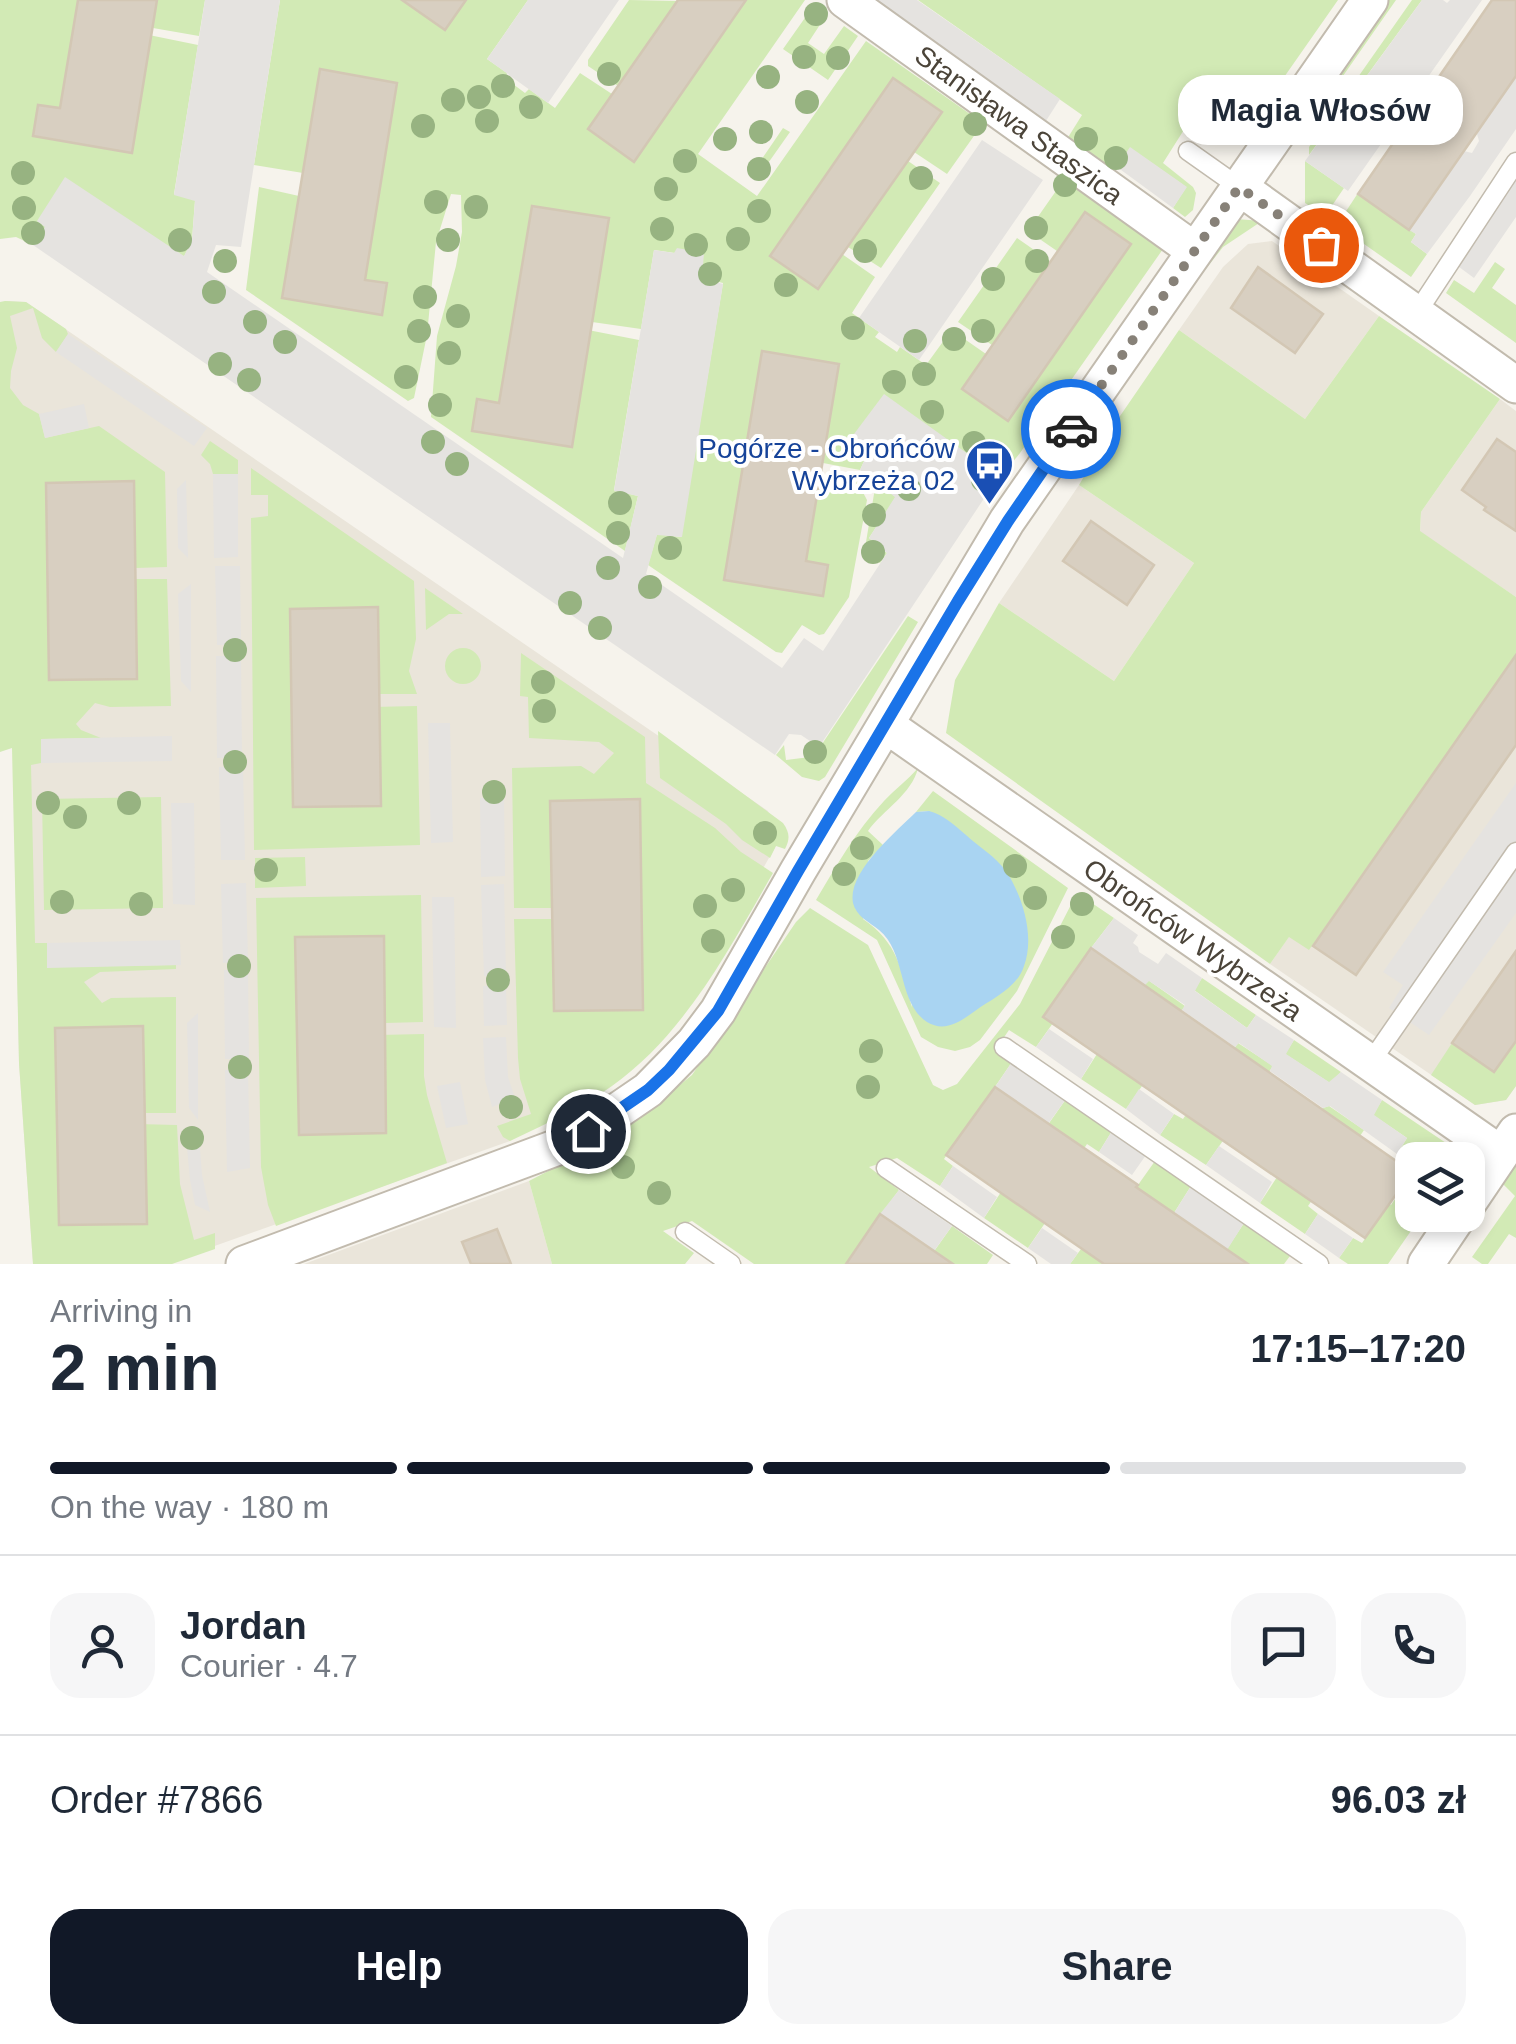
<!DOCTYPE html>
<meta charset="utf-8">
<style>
body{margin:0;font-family:Helvetica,sans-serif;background:#f6f6f7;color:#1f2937;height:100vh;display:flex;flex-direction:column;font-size:38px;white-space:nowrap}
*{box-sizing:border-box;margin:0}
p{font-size:32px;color:#747a83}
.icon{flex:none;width:55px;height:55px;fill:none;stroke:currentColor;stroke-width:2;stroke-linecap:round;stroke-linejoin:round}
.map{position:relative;height:1264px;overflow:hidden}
.drawer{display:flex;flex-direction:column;background:#fff;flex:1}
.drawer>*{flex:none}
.fabs{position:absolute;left:1395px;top:1142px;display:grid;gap:20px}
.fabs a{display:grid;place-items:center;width:90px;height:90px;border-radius:20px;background:#fff;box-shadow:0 5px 15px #0003;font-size:50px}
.pin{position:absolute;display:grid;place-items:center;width:85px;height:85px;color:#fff;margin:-42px;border:5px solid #fff;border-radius:50%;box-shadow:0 2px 10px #0007}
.courier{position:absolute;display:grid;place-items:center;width:100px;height:100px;margin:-50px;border:8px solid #1a73e8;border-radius:50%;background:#fff;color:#222;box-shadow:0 2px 12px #0007}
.bubble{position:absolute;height:70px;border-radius:30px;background:#fff;box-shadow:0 5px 15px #0003;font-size:32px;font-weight:600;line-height:70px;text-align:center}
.head em{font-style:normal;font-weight:600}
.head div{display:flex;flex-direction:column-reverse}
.head{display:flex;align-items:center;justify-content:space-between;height:170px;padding:0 50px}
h1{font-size:65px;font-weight:600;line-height:75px}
.bar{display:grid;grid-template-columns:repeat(4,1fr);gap:15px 10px;align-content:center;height:120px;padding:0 50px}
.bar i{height:12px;border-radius:8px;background:#e0e1e3}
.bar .selected{background:#111827}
.bar p{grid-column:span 4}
.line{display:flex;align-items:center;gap:25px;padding:0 50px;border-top:2px solid #e0e1e3}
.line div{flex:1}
.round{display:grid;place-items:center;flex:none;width:105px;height:105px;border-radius:30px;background:#f6f6f7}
.primary-button{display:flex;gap:20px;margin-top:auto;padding:20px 50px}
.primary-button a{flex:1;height:115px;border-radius:30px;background:#111827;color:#fff;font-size:40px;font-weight:600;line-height:115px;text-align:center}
.primary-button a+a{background:#f6f6f7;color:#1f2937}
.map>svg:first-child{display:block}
.residential{fill:#eae5da}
.green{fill:#d2eab5}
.parking{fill:#e5e3e0}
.water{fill:#a9d4f2}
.building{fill:#d8cfc1;stroke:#d3c7b4;stroke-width:2.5}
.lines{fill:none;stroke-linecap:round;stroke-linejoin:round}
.service-casing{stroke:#c2bbae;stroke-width:21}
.minor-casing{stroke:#c2bbae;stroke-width:39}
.service{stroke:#fff;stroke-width:18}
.minor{stroke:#fff;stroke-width:35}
.tree{fill:#97b381}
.done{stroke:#878178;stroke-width:10;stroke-dasharray:0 18}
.route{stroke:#1a73e8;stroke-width:12}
.labels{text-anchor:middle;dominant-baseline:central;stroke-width:8;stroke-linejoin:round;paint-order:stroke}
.street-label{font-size:28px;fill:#4b4439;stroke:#fff}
.transit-label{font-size:28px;fill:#164399;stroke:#fff;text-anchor:end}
</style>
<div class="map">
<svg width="1516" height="1264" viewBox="0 0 1516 1264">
<rect width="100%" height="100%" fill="#f6f3ec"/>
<path class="residential" d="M1272,241L1379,316L1305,419L1179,330L1223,267L1248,244Z
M5,301L26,302L768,811L778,842L676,1022L510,1141L164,1264H33L19,1063Z
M1500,399L1516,411V597L1420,532L1421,512Z
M1079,485L1194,563L1114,681L999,603Z
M1516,609V1086L1506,1100L1475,1105L1270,964Z
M529,1181L552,1264H304Z"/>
<path class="green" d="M0,0H78L60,108L38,105L34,136L132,153L149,51V35L198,45L174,194L195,200L192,240L184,257L37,221L46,226L33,245L16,237L0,239Z
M157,0H205L199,36L153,28Z
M280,0H402L445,30L466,0H528L487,59L507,73L505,78L525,93L529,89L555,108L580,73L612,94L588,129L634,161L746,0H805L698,154L757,196L866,41L980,121L981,126L947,174L914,152L941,112L842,254L875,277L852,313L879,332L875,337L897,352L900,347L926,365L950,332L953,331L986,354L962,389L1007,421L1131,244L1085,212L1057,251L1028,231L1065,178L1163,249L1020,453L987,494L971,483L982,465L852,437L869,450L860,470L823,463L839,364L762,352L724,580L823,596L828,565L806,561L819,487L830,489L832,477L858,483L867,500L849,597L824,634L819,635L802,625L782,653L776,652L648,565L657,534L681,537L723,283L702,278L675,253L654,250L641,329L592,322L609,218L532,206L499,403L477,400L472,430L588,330L639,340L614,490L638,496L625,551L431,417L437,336L456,266L462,232L461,195L451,194L436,242L427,335L414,398L408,401L246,290L259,187L299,196L382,314L387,284L365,280L397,83L320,70L303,173L254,165Z
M629,0L677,1L618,86L588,66V60Z
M918,0H1338L1245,133L1230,139H1223L1187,125L1163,163L1193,187L1196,193L1193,210L1185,217L1173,208L1186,187L1130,148L1114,172L1067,139L1082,115Z
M1388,0H1396L1299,139L1294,135Z
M1412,0H1422L1309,155V147Z
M814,5L827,14L808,43L824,54L844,26L858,36L828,80L783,49Z
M783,128L790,132L759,176L753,172Z
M908,161L940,183L881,268L848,247Z
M1305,161L1344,188L1325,216L1305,203Z
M1358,193L1416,234L1411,242L1427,254L1411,277L1337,225Z
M1236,219L1262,221L1223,247L1191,288L1190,283Z
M1017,238L1050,261L992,345L958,322Z
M1495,262L1505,269L1492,288L1516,305V343L1446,293L1454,280L1474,293Z
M5,301L26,302L66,329L68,334L56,352L42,338L33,308L10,316L17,348L11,371L10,388L23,405L39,414L45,438L99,426L165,472L167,567L136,568L134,481L46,483L49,680L137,679L136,594L128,579H167L171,706L110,707L95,703L76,724L81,730L101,738L41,739V763L31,765L35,943H47V967L176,965V969L100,972L84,982L102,1003L111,998L176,997V1113H145L144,1076L136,1047L144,1046L143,1027L55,1028L58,1190L66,1191L58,1206L59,1225L147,1224L145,1139L137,1124L177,1125L180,1184L194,1240L215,1233V1249L172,1264H33L19,1063L12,748L0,752V302Z
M1379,316L1500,399L1421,512L1420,531L1516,597V655L1488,694L1507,707L1471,719L1309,950L1289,937L1270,964L946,733L955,680L999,603L1114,681L1194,563L1079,485L1118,419L1179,330L1305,419Z
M210,441L238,460V474H213L210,464L201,455Z
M251,468L414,581L416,639L409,671L417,694H379L377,607L290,609V629H298L290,645L292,728L381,805L380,720L372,707L417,706L420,845L254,850L251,518L268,516V495H251Z
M876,482L896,497L869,538L887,553L880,563L864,554Z
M425,588L463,614H449L426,630Z
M908,616L918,622L825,777L819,781L802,777L776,755L784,745L786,760L810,757L809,743L820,747Z
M445 666a18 18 0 1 1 36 0a18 18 0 1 1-36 0Z
M521,653L645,737L646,783L715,828L741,852L773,873C729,949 685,1034 612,1086C580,1109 545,1124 510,1141L503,1137L497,1126L531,1114L520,1079L518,1058L514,919H552L554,1011L643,1009V988L635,973L643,972L640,799L551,801L552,893L560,908H514L512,768L581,766L594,774L614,753L599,742L529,738L528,697L520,696Z
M658,731L783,823C790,833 790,839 785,849L776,846L770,858L742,840L726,824L660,778Z
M918,768C912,794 883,810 868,831L883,845L868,861L863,919C898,943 901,969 912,1007L929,811L916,812L933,791L1068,888L1017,991L980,1040L970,1047L955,1051L938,1047L921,1037L877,940L816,900C836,866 856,831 884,801C895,789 908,780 918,768Z
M161,797L163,908L44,910L42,799Z
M305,857L306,886L255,888V858Z
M1077,893L1114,918L1091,948L1122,1018L1148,980L1185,1006L1160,1042L1213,1079L1238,1043L1273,1066L1248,1103L1300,1140L1323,1108L1329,1106L1364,1130L1338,1169L1391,1205L1407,1181L1412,1185V1215H1422L1388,1264H1348L1339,1258L1353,1238L1362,1243L1387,1207L1334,1169L1308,1206L1318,1214L1305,1234L1260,1203L1298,1145L1245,1109L1206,1165L1160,1135L1174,1114L1183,1119L1207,1083L1132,1077L1142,1086L1126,1109L1081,1079L1118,1021L1066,985L1043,1016L1053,1023L1036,1047L1009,1030L996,1049L1012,1062L973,1119L1026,1156L1066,1099L1112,1131L1099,1152L1087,1144L1063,1180L1116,1216L1155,1161L1191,1186L1174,1213L1136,1264H1070L1081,1249L1090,1254L1036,1217L1045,1223L1028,1248L984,1218L1022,1160L969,1123L944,1159L953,1166L940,1186L897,1158L869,1167L899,1190L858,1246L883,1264L856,1250L845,1264H754L692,1221L663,1231L694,1253L685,1264H552L529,1181L617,1135L692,1075L796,922L810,908L868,945L933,1085L943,1090L957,1084L1020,1004Z
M421,895L423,1022L385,1023L383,936L296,938L298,1099L306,1115H298L299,1134L387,1133V1114L379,1113C385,1085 392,1061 378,1035L424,1034V1076L427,1095L447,1163L276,1226L268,1205L261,1167L256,898Z
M1202,978L1256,1015L1247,1028L1194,990Z
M1294,1040L1341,1072L1330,1083L1285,1054Z
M1516,1042V1086L1506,1100L1475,1105L1431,1075L1452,1043L1494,1072Z
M1382,1100L1449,1145L1454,1150L1455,1160H1412V1164L1397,1154L1407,1138L1373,1115Z
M1516,1161V1238L1509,1234L1488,1264H1482L1472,1257L1515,1196L1501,1182Z
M1244,1223L1290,1256L1284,1264H1217Z
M952,1226L993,1255L987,1264H925Z"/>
<path class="parking" d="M205,0H280L241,247L216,245L207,272L623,558L638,496L614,491L654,250L674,253L677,248L704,253L702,278L723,284L682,537L657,535L646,574L782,668L804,638L823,651L887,553L869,538L895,497L860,470L869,450L851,438L884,394L982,464L971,483L987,494L819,747L801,735L789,734L775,755L33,245L45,227L37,221L65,177L184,256L192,240L195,201L174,195Z
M528,0H619L548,103L487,59Z
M864,0H917L1060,99L1044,124Z
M1422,0H1443L1447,3L1450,0H1482L1348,191L1305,161Z
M1516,76V129L1470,196L1427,254L1411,242L1416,234L1409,230L1464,151L1472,153L1479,141L1477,134L1478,131Z
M982,140L1043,180L919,360L859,318Z
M1130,147L1187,187L1173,208L1117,167Z
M1516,176V217L1474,278L1455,264Z
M68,334L207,428L194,446L56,352Z
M84,404L89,428L45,438L39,414Z
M213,474H238V557L214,558Z
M186,480L188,558L178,548L177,489Z
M215,566H240L241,645H217Z
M191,584V692L181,681L178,594Z
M216,656H241L242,757L217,758Z
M428,723H450L453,842L431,843Z
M172,736V761L41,763V739Z
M219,767H243L245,860H221Z
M1516,783V913L1429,1035L1389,1008L1403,985L1383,972Z
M480,798H504L505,876L481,877Z
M171,803H194L195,905L173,904Z
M246,883L248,962L223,963L221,884Z
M504,884L506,976H484L481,885Z
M432,897H454L456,1028L434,1027Z
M1114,918L1138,935L1133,943L1138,947L1139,952L1158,964L1166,953L1202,978L1195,991L1247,1028L1256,1015L1294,1040L1286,1054L1329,1082L1341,1072L1382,1100L1374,1115L1407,1138L1397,1154L1330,1106L1323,1108L1270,1071L1272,1066L1239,1043L1235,1047L1182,1010L1185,1005L1149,981L1144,986L1091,948Z
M180,940L181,965L47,968V943Z
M224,970H248L249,1059H225Z
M506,985L507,1025L484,1026L483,986Z
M198,1013V1120L189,1108L187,1023Z
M1049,1029L1093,1059L1081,1079L1036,1047Z
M506,1037L508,1077L515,1098L492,1107L485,1080L483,1038Z
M1012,1062L1066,1099L1048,1124L995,1087Z
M248,1069L250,1168L227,1172L225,1070Z
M460,1082L468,1124L446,1128L437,1086Z
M1139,1089L1174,1114L1160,1135L1126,1109Z
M1112,1131L1146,1155L1132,1175L1099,1152Z
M199,1135L202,1175L210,1212L195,1205L190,1180L187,1147Z
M1219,1146L1272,1182L1260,1203L1206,1165Z
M953,1166L997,1197L984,1218L940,1186Z
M1191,1186L1244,1223L1227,1250L1174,1213Z
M899,1190L952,1226L934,1251L880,1214Z
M1318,1214L1353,1238L1339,1258L1305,1234Z
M1042,1228L1078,1253L1070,1264H1051L1028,1248Z"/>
<path class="water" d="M929,811C944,815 954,825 966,835C979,847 996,857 1006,871C1023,897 1035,936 1024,966C1017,988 993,998 975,1011C961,1021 945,1033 927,1022C897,1002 907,953 879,930C869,922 856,916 853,903C847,872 896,832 916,812Z"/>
<path class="building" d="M78,0H157L132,153L33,136L38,105L60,108Z
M402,0H466L445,30Z
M678,0H746L634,162L588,129Z
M1492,0H1516V76L1409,230L1358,194Z
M320,69L397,83L365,280L387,283L382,315L282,298Z
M893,78L942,112L818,289L770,256Z
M532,206L609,218L572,447L472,431L477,399L499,403Z
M1085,212L1131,244L1008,421L962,389Z
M1258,267L1323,314L1295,353L1231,308Z
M762,351L839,364L806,561L828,565L823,596L724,580Z
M1497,439L1516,452V531L1484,510L1486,507L1462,490Z
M134,481L137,679L49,680L46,483Z
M1091,521L1154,565L1127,605L1063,561Z
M378,607L381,806L293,807L290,609Z
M1516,655V745L1356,975L1313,946Z
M640,799L643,1010L554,1011L550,801Z
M384,936L386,1133L299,1135L295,937Z
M1091,948L1412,1172L1365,1238L1043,1017Z
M1516,951V1041L1494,1072L1452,1043Z
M143,1026L147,1224L59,1225L55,1028Z
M995,1087L1138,1185L1136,1187L1248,1264H1104L946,1155Z
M880,1214L953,1264H846Z
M497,1229L511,1264H471L462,1242Z"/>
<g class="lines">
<defs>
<path id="service" d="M1188,151L1239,187
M1416,314L1516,162
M1004,1047L1319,1264
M1370,1063L1516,852
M886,1168L1027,1264
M685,1232L731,1264"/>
<path id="minor" d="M845,0L1194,250
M1239,187L1516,385
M886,725L1501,1154
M1468,1203L1516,1132
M244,1264L555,1148L588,1131L648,1090L694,1043L718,1011L798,871L1007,521L1370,0
M1426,1264L1459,1215"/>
</defs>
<use href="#service" class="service-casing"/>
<use href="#minor" class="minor-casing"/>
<use href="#service" class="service"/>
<use href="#minor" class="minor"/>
</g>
<g class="tree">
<circle cx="816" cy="14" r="12"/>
<circle cx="804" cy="57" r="12"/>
<circle cx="838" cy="58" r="12"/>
<circle cx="609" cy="74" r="12"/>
<circle cx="768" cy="77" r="12"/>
<circle cx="503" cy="86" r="12"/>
<circle cx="479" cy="97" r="12"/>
<circle cx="453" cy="100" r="12"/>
<circle cx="807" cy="102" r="12"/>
<circle cx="531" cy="107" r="12"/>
<circle cx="487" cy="121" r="12"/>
<circle cx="975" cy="124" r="12"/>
<circle cx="423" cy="126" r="12"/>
<circle cx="761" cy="132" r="12"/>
<circle cx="725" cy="139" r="12"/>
<circle cx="1086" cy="139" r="12"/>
<circle cx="1116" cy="158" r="12"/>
<circle cx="685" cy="161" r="12"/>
<circle cx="759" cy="169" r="12"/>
<circle cx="23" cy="173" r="12"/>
<circle cx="921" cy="178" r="12"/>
<circle cx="1065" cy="185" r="12"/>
<circle cx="666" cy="189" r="12"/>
<circle cx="436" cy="202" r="12"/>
<circle cx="476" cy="207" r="12"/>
<circle cx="24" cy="208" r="12"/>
<circle cx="759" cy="211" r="12"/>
<circle cx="1036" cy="228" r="12"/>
<circle cx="662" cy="229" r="12"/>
<circle cx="33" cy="233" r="12"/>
<circle cx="738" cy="239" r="12"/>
<circle cx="180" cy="240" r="12"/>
<circle cx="448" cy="240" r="12"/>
<circle cx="696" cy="245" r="12"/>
<circle cx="865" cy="251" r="12"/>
<circle cx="225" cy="261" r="12"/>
<circle cx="1037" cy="261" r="12"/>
<circle cx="710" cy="274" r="12"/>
<circle cx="993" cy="279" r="12"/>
<circle cx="786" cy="285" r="12"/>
<circle cx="214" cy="292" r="12"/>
<circle cx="425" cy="297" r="12"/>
<circle cx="458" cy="316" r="12"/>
<circle cx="255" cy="322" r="12"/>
<circle cx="853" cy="328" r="12"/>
<circle cx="419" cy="331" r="12"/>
<circle cx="983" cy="331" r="12"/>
<circle cx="954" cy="339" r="12"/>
<circle cx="915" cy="341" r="12"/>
<circle cx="285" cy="342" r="12"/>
<circle cx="449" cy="353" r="12"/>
<circle cx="220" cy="364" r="12"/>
<circle cx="924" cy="374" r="12"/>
<circle cx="406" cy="377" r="12"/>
<circle cx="249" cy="380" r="12"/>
<circle cx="894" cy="382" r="12"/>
<circle cx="440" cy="405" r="12"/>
<circle cx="932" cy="412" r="12"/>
<circle cx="433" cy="442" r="12"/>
<circle cx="974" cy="443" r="12"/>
<circle cx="457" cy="464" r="12"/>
<circle cx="983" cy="480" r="12"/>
<circle cx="909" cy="489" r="12"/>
<circle cx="620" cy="503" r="12"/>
<circle cx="874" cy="515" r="12"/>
<circle cx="618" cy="533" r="12"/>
<circle cx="670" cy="548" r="12"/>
<circle cx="873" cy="552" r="12"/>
<circle cx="608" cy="568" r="12"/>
<circle cx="650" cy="587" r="12"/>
<circle cx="570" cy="603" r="12"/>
<circle cx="600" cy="628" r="12"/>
<circle cx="235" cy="650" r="12"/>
<circle cx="543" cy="682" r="12"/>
<circle cx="544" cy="711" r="12"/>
<circle cx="815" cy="752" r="12"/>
<circle cx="235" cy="762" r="12"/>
<circle cx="494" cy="792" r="12"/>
<circle cx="48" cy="803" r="12"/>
<circle cx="129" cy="803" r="12"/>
<circle cx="75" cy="817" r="12"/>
<circle cx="765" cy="833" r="12"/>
<circle cx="862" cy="848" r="12"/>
<circle cx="1015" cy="866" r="12"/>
<circle cx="266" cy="870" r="12"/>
<circle cx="844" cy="874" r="12"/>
<circle cx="733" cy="890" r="12"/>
<circle cx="1035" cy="898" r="12"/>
<circle cx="62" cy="902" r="12"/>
<circle cx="141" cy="904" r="12"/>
<circle cx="1082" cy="904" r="12"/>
<circle cx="705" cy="906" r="12"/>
<circle cx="1063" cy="937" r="12"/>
<circle cx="713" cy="941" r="12"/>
<circle cx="239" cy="966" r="12"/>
<circle cx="498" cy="980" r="12"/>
<circle cx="871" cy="1051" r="12"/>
<circle cx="240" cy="1067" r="12"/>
<circle cx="868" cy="1087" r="12"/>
<circle cx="511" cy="1107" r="12"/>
<circle cx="192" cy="1138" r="12"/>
<circle cx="623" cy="1167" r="12"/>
<circle cx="659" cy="1193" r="12"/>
</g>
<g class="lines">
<path class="done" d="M1071,429L1239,187L1321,245"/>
<path class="route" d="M588,1131L648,1090L669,1070L718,1011L798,871L958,601L1008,521L1071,429"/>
</g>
<defs>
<symbol id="bus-pin" viewBox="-11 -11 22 30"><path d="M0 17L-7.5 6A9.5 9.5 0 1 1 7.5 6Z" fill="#1a4fb4" stroke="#fff"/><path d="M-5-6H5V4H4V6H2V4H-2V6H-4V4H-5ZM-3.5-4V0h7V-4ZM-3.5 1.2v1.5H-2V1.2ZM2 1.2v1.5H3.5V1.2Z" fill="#fff"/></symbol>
</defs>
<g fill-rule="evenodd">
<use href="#bus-pin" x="962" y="436" width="55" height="75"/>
</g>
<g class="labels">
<g class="street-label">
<text transform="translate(1019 125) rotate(36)">Stanisława Staszica</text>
<text transform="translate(1193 940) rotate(35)">Obrońców Wybrzeża</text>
</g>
<g class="transit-label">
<text x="955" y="448">Pogórze - Obrońców<tspan x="955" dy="32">Wybrzeża 02</tspan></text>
</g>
</g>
</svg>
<div class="fabs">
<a><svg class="icon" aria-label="layers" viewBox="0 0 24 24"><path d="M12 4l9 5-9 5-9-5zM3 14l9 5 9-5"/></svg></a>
</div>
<div class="pin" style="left:1321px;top:245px;background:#ea580c"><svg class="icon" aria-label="bag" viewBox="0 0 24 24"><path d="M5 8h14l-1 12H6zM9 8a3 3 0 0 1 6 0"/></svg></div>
<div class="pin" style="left:588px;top:1131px;background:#1f2937"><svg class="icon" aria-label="home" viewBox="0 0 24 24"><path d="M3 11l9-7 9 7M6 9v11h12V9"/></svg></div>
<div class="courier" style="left:1071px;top:429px"><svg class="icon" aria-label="car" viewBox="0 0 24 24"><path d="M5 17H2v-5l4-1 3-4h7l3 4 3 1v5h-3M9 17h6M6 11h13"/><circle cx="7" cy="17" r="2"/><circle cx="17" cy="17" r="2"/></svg></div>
<div class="bubble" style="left:1178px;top:75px;width:285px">Magia Włosów</div>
</div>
<section class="drawer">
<div class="head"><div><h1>2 min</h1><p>Arriving in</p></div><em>17:15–17:20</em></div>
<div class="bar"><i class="selected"></i><i class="selected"></i><i class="selected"></i><i></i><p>On the way · 180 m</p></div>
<div class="line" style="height:180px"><a class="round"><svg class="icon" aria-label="person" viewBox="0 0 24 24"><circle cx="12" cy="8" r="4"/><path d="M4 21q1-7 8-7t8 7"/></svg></a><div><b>Jordan</b><p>Courier · 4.7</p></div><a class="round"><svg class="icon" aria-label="chat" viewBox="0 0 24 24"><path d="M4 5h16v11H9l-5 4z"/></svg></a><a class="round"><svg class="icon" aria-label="phone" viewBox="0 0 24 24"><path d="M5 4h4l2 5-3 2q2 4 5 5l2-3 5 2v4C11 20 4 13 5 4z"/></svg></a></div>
<div class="line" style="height:130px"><div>Order #7866</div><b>96.03 zł</b></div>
<div class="primary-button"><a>Help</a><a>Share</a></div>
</section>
